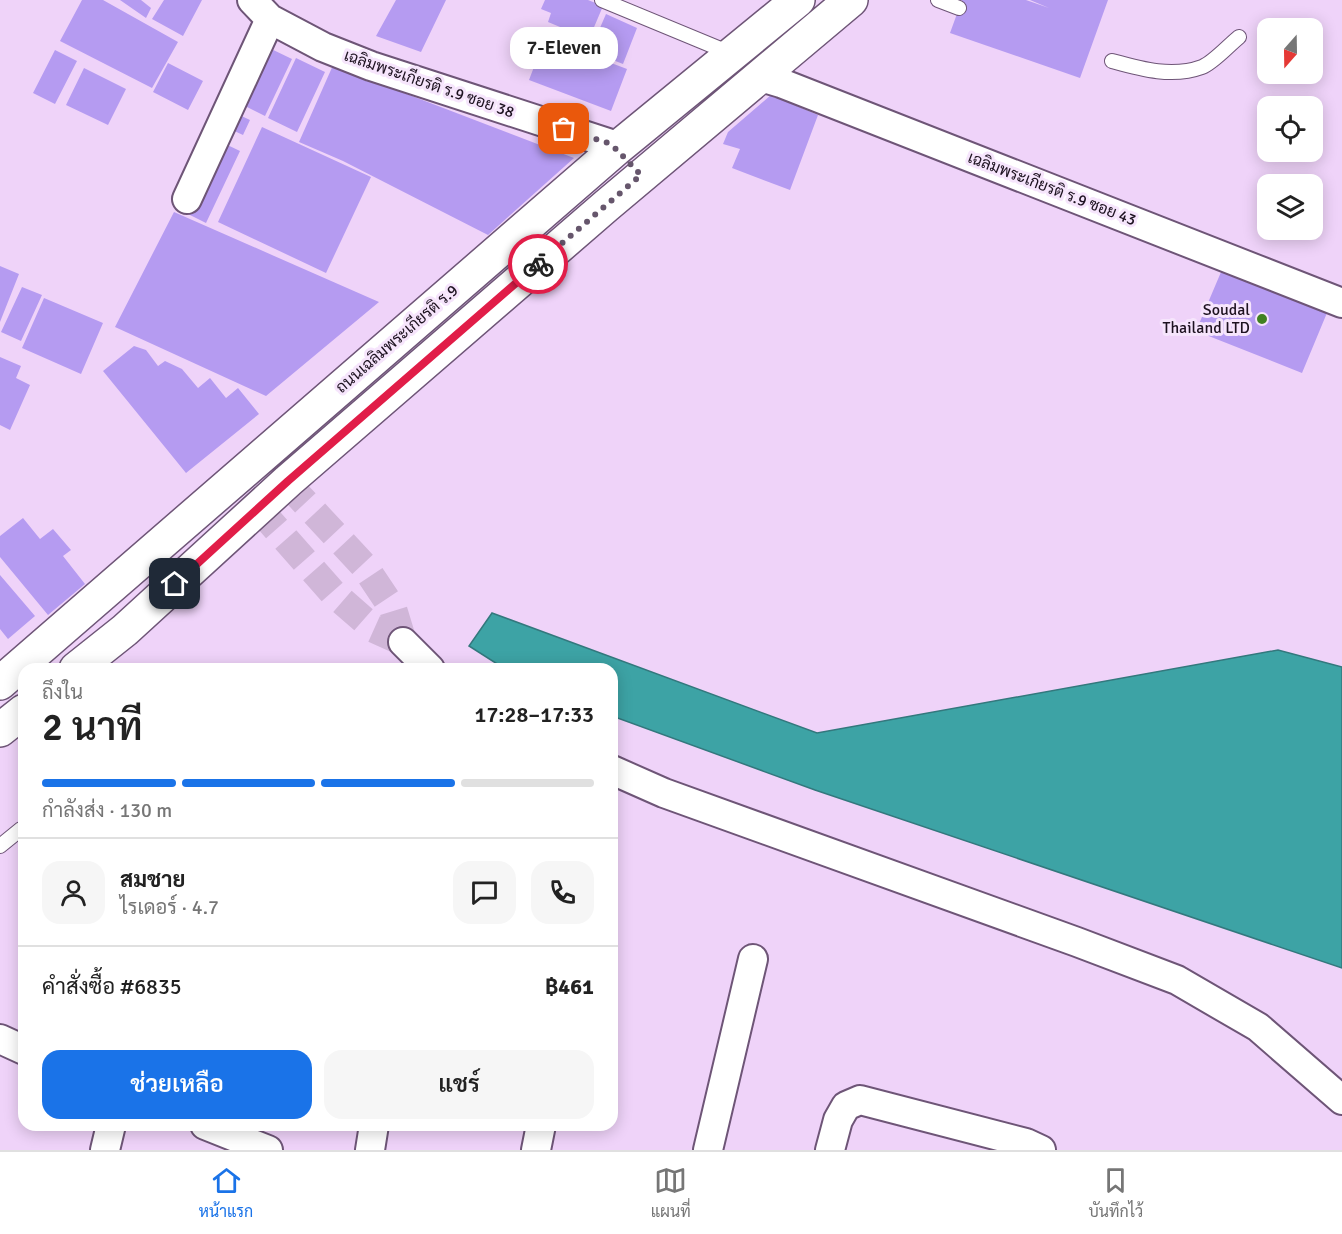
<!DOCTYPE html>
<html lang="th">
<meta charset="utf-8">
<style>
body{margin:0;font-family:Signika,Sarabun,sans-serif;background:#f6f6f6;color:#222;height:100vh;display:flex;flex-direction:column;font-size:22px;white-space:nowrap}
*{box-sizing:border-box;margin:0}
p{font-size:20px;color:#767676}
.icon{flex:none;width:33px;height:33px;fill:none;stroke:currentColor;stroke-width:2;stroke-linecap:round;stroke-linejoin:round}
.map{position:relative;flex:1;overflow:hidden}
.drawer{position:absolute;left:18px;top:663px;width:600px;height:468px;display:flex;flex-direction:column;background:#fff;border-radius:18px;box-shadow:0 3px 15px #0003}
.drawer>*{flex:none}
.needle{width:39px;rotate:200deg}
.fabs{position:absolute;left:1257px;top:18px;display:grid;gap:12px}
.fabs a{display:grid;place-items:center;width:66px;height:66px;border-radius:12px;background:#fff;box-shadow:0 3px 15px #0003;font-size:30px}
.pin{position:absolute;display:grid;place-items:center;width:51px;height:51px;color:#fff;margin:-26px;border-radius:12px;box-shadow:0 3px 9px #0006}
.courier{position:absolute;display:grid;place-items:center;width:60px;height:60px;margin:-30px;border:4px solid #e11d48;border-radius:50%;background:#fff;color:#222;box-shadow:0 2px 8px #0007}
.bubble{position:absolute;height:42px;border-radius:18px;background:#fff;box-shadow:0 3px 15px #0003;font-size:20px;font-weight:600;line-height:42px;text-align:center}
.headline em{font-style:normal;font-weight:600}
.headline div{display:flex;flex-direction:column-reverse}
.headline{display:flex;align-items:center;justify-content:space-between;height:102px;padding:0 24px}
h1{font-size:39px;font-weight:600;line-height:45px}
.bar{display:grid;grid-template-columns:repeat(4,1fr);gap:9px 6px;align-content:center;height:72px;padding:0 24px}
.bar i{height:8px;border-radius:4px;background:#e0e0e0}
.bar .on{background:#1a73e8}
.bar p{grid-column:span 4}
.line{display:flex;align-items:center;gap:15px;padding:0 24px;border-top:2px solid #e0e0e0}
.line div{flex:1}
.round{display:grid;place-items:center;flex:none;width:63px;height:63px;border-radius:18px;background:#f6f6f6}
.primary-button{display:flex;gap:12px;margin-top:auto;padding:12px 24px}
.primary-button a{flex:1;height:69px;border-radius:18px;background:#1a73e8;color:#fff;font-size:24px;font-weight:600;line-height:69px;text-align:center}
.primary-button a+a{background:#f6f6f6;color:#222}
.tab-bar{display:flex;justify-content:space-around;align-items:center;height:84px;border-top:2px solid #e0e0e0;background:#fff;font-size:16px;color:#767676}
.tab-bar a{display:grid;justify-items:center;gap:3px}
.tab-bar .on{color:#1a73e8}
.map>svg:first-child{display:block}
.water{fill:#3da3a5;stroke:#33787d;stroke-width:1.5}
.building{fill:#b59bf1}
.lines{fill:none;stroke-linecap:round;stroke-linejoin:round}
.street-tunnel{stroke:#d0b6d8;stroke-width:28;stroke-dasharray:28 14;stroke-linecap:butt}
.lane-casing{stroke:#6e5577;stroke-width:16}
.street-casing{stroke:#6e5577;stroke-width:32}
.secondary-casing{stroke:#6e5577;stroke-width:36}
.lane{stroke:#fff;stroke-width:14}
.street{stroke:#fff;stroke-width:28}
.secondary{stroke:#fff;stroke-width:33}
.done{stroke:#66566c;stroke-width:6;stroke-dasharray:0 10.8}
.route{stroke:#e11d48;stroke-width:8}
.poi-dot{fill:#408121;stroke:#f6e5fc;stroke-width:2}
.labels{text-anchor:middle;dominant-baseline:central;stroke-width:6;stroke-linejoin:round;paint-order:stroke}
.street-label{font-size:16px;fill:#1d1220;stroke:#f6e5fc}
.poi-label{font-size:16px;fill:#1d1220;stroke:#f6e5fc;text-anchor:end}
</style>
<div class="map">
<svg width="1342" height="1150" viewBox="0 0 1342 1150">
<rect width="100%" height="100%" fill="#efd3f9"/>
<path class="water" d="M492,613L817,733L1278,650L1342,667V968L815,790L612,716V669H505L469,646Z"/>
<path class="building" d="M82,0H103L178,42L152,88L60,41Z
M120,0H141L151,8L146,18Z
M164,0H202L183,36L152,19Z
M396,0H446L421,52L376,36Z
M545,0H588L603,6L589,39L548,22L551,13L541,9Z
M962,0H1026L1049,8L1030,0H1108L1080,78L950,33Z
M606,14L637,28L623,64L590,51Z
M545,38L627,69L611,111L529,80Z
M265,46L292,59L265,116L237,102Z
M55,50L77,61L55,104L33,93Z
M296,58L325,72L297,132L268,118Z
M168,63L203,81L188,110L153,92Z
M334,63L378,83L574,158L488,235L343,161L299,142Z
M84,68L126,89L108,125L66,105Z
M771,95L818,115L790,190L732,168L740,149L723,144L728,132Z
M235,113L250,120L243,135L228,128Z
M262,127L371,177L326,273L218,222Z
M219,141L240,151L206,223L186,213Z
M174,212L379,302L266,396L115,327Z
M1224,265L1329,308L1302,373L1196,331Z
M0,266L19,274L0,322Z
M22,287L42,295L21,341L1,332Z
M44,298L103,323L81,374L22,348Z
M134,346L146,350L158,366L165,361L182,369L198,388L210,378L226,398L238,388L259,414L186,473L103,371Z
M0,357L21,366L16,378L30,385L10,430L0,425Z
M23,518L40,539L53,529L71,550L63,556L85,584L48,615L0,557V536Z
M0,575L35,616L8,639L0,629Z"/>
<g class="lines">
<path class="street-tunnel" d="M288,481L298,495L365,567L393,609L403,642
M258,508L334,594L374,629L403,642"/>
<defs>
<path id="lane" d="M602,0L730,53
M938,0L959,8
M1112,61C1141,69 1172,78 1202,67C1213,63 1229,45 1239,37
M0,846L21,829"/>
<path id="street" d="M252,0L270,19L323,47L371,66L608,143L616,149
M761,77L781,83L1342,303
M187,199L270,19
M403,642L430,669
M612,770L664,793L1077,942L1177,980L1258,1027L1342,1100
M0,1039L24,1050
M205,1125L268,1150
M105,1150L111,1125
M370,1150L374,1125
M536,1150L541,1125
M708,1150L753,959
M830,1150L838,1120L846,1106L860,1100L1026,1143L1041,1150"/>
<path id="secondary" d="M76,669L125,630L288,481L606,206L851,0
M0,683L616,149L798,0
M0,730L24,711"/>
</defs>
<use href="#lane" class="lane-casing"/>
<use href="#street" class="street-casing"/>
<use href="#secondary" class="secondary-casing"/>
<use href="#lane" class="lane"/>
<use href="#street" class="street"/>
<use href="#secondary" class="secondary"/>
</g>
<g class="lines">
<path class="done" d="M538,264L641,175L616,149L608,143L564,129"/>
<path class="route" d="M175,584L288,481L538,264"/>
</g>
<circle class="poi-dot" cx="1262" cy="319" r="6"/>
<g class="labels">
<g class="street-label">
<text transform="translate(429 84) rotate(19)">เฉลิมพระเกียรติ ร.9 ซอย 38</text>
<text transform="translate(1052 189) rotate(21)">เฉลิมพระเกียรติ ร.9 ซอย 43</text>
<text transform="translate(397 339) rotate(-41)">ถนนเฉลิมพระเกียรติ ร.9</text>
</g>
<g class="poi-label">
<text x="1250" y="310">Soudal<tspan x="1250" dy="18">Thailand LTD</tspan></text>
</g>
</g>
</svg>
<div class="fabs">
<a><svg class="needle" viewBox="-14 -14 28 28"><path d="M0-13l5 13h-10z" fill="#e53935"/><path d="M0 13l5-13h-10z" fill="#767676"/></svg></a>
<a><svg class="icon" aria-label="locate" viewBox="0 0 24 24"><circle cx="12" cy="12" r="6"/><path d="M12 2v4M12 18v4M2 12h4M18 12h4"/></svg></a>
<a><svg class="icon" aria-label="layers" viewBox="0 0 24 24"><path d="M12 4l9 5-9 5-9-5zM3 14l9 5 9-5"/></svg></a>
</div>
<div class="pin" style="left:564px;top:129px;background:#ea580c"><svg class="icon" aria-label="bag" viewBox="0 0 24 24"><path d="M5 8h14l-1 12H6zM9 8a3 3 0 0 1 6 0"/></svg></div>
<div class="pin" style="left:175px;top:584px;background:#1f2937"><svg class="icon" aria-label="home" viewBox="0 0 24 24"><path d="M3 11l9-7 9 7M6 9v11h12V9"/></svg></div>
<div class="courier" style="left:538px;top:264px"><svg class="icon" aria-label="bike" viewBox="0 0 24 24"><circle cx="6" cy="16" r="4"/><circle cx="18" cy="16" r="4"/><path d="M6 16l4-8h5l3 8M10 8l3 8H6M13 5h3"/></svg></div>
<div class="bubble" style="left:510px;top:27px;width:108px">7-Eleven</div>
<section class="drawer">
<div class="headline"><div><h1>2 นาที</h1><p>ถึงใน</p></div><em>17:28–17:33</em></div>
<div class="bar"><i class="on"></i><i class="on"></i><i class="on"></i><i></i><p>กำลังส่ง · 130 m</p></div>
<div class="line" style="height:108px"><a class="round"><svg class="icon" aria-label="person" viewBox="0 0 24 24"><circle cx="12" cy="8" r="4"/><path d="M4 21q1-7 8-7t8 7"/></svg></a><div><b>สมชาย</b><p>ไรเดอร์ · 4.7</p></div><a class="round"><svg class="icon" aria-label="chat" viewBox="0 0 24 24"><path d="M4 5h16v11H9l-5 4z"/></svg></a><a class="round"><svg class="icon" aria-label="phone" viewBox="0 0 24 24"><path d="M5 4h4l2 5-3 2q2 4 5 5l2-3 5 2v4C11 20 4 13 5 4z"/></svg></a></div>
<div class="line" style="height:78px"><div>คำสั่งซื้อ #6835</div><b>฿461</b></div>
<div class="primary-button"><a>ช่วยเหลือ</a><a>แชร์</a></div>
</section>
</div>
<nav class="tab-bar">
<a class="on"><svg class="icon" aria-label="home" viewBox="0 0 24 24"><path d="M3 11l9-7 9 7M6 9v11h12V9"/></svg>หน้าแรก</a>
<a><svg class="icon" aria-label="map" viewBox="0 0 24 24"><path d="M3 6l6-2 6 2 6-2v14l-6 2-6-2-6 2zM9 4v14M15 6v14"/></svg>แผนที่</a>
<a><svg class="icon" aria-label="saved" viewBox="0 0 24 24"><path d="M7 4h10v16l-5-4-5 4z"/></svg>บันทึกไว้</a>
</nav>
